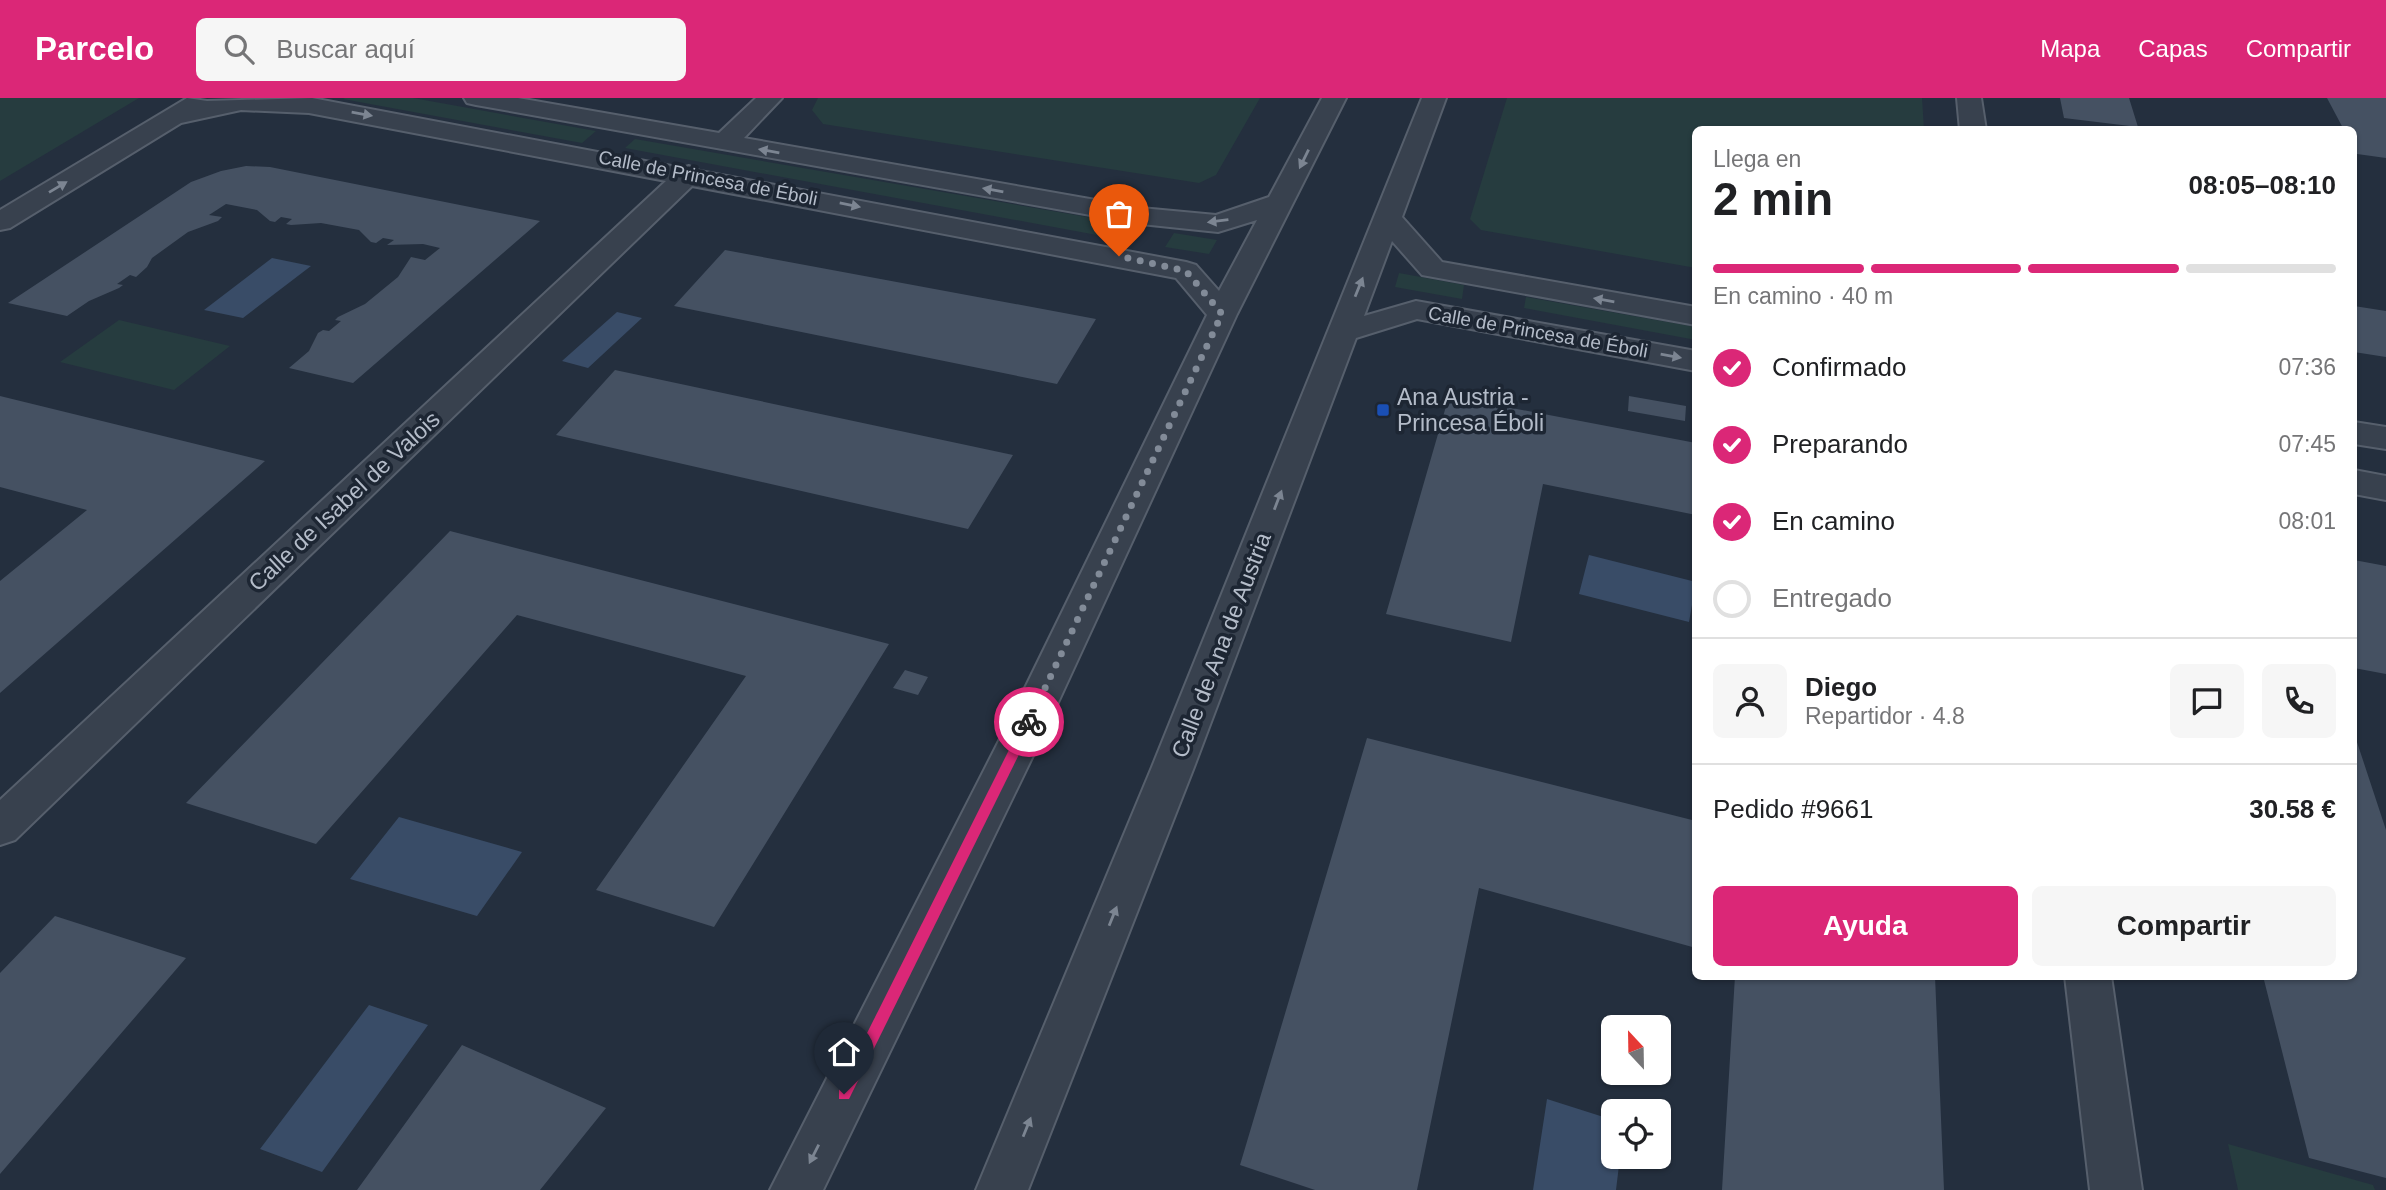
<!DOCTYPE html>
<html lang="es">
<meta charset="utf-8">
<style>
body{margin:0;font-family:Helvetica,sans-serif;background:#f6f6f6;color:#202124;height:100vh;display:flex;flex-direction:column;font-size:26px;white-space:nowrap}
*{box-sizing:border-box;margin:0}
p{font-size:23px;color:#757577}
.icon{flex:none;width:38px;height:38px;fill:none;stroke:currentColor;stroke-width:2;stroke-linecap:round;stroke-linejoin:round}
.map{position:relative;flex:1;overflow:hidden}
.panel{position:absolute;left:1692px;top:28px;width:665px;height:854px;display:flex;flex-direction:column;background:#fff;border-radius:10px;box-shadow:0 2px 5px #0004}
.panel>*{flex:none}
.needle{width:46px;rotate:338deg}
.fabs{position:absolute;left:1601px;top:917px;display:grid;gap:14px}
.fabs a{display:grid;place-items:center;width:70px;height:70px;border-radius:10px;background:#fff;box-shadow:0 2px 5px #0004;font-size:35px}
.pin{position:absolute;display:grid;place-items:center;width:60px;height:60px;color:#fff;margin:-72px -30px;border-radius:50% 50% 50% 0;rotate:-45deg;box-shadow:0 0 7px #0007}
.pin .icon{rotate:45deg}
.courier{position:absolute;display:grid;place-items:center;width:70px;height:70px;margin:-35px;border:5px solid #db2777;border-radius:50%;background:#fff;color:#222;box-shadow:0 2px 9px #0007}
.summary em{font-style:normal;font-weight:600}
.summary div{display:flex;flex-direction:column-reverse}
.summary{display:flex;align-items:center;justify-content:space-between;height:119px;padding:0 21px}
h1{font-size:46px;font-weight:600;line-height:52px}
.bar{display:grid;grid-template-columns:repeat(4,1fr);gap:10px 7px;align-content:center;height:84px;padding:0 21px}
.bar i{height:9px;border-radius:5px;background:#e0e0e0}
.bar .current{background:#db2777}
.bar p{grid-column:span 4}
.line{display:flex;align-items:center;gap:18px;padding:0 21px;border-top:2px solid #e0e0e0}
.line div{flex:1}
.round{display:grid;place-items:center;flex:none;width:74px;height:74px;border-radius:10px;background:#f6f6f6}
ol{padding:0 21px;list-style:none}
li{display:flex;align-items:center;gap:21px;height:77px}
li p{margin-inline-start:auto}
li .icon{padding:7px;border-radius:50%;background:#db2777;color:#fff;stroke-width:4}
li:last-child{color:#757577}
li i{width:38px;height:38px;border:4px solid #e0e0e0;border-radius:50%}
.button{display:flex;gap:14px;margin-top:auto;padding:14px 21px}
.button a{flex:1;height:80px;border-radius:10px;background:#db2777;color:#fff;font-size:28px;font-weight:600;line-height:80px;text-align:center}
.button a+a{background:#f6f6f6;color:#202124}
header{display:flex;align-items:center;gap:42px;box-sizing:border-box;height:98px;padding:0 35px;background:#db2777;color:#fff}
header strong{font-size:33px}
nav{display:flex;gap:38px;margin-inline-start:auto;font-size:24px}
.search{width:490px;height:63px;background:#f6f6f6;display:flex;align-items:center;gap:18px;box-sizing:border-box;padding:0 24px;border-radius:10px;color:#757577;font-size:26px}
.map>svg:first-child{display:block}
.green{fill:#263c3f}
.water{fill:#394c67}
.building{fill:#455162}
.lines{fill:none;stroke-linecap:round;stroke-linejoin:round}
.street-casing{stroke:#565f6c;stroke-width:4}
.street{fill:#38414e;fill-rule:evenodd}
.oneway{fill:#7c8592}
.route{fill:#db2777}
.done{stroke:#828b98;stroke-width:7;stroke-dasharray:0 12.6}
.transit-dot{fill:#1a4fb4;stroke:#1d2633;stroke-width:2.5}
.labels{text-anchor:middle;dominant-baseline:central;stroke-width:7;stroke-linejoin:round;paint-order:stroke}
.far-street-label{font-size:19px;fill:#b4bcc9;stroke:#1d2633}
.poi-label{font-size:23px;fill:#b4bcc9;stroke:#1d2633;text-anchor:start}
.street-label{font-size:23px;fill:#b4bcc9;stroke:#1d2633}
</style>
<header>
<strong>Parcelo</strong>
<div class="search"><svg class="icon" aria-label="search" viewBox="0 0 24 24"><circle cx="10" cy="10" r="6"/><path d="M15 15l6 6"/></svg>Buscar aquí</div>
<nav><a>Mapa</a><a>Capas</a><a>Compartir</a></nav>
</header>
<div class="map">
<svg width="2386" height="1092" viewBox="0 0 2386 1092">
<rect width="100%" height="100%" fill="#242f3e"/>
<path class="green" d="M0,0H139L0,83Z
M345,0H413L596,33L582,45L343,1Z
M818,0H1260L1216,77L1199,85L823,26L812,12Z
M1507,0H1922L1924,31L1696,32V170L1481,132L1470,121Z
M635,41L1122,125L1113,140L625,50Z
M1174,135L1217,142L1209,156L1165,149Z
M1399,175L1464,187L1462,201L1395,189Z
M1526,199L1696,229V242L1524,210Z
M119,222L230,248L174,292L60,264Z
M2228,1046L2373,1087L2375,1092H2238Z"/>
<path class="water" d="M272,160L311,168L243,220L204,212Z
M617,214L642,220L588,270L562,263Z
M1589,457L1696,484L1689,524L1579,496Z
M399,719L522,754L477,818L350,781Z
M369,907L428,927L322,1074L260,1051Z
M1547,1001L1613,1022L1614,1059H1620L1616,1092H1533Z"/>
<path class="building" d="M2060,0H2129L2138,29L2064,20Z
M2327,0H2386V60L2357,56L2354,32H2344Z
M246,68L270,69L540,123L353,285L289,270L309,253L318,235L323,232L329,233L341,223L335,222L338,219L365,206L398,179L411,159L425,162L440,150L423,146L387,147L394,142L383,140L376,145L371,144L359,132L321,125L291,127L286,126L292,121L281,119L275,124L270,123L257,112L226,106L209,117L222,119L218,123L188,134L152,160L147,169L136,179L130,177L117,186L123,187L119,190L89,203L67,218L8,205L191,84L221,73Z
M725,152L1096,221L1057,286L674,208Z
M2354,208L2386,213V259L2354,254Z
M615,272L1013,357L968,431L556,337Z
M0,298L265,363L0,595V483L87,412L0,389Z
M1449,298L1696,345V417L1543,386L1511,544L1386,516Z
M1629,298L1686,308L1685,323L1628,313Z
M450,433L889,546L714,829L596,792L746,578L517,517L316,746L186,705Z
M2354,462L2386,468V576L2354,570Z
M905,572L928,579L918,597L893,590Z
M2354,635L2386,732V1080L2309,1060L2263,878H2354Z
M1367,640L1696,723V850L1479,790L1417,1092H1315L1240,1067Z
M55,818L186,860L0,1076V875Z
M1735,878H1935L1944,1092H1722Z
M462,947L606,1010L540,1092H357Z"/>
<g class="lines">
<defs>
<path id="street" d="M187,0L207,3L312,0L682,70L689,68L700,73L1186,164L1196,167L1219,193L1257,122L1218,134L1141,126L476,7L467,5L464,0H518L719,35L756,0H782L744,40L1141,110L1216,117L1269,99L1322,0H1346L1237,216L1044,635L823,1092H770L1004,633L1207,217L1176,180L692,88L15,742L0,747V702L666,83L309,15L241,12L181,25L10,130L0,132V112Z
M1422,0H1446L1402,119L1442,164L1696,209V227L1422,177L1392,143L1364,218L1416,203L1696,253V273L1417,221L1356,240L1194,669L1028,1092H976L1152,669Z
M1957,0H1981L1986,32H1960Z
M2354,324L2386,329V351L2354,346Z
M2354,372L2386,378V402L2354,396Z
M2065,878H2111L2142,1092H2090Z"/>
</defs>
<use href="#street" class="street-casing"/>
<use href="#street" class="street"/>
</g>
<defs><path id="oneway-solid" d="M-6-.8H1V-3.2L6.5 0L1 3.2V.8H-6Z" transform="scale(1.75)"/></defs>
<g class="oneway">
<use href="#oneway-solid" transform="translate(362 16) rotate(10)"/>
<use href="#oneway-solid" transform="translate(769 53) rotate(-170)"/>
<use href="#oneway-solid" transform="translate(1304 61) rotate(116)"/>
<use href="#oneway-solid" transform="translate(58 89) rotate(-31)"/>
<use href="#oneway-solid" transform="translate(993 92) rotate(-170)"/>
<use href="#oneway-solid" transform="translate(850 107) rotate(11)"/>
<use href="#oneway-solid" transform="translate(1218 123) rotate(173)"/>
<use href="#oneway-solid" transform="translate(1359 189) rotate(-68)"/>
<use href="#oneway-solid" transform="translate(1604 202) rotate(-170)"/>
<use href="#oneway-solid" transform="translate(1671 258) rotate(10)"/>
<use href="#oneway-solid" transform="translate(1278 402) rotate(-69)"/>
<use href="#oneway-solid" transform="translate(1113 818) rotate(-68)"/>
<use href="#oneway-solid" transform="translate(1027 1029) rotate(-68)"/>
<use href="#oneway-solid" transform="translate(814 1056) rotate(117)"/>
</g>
<path class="route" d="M1029,619L1035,624L849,1001H839V991L1023,624Z"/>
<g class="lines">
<path class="done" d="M1029,624L1222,216L1186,173L1119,158"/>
</g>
<rect class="transit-dot" x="1376" y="305" width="14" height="14" rx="3.5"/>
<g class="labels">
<g class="far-street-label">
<text transform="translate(708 80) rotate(11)">Calle de Princesa de Éboli</text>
<text transform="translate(1538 234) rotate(10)">Calle de Princesa de Éboli</text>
</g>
<g class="poi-label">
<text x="1397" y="299">Ana Austria -<tspan x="1397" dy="26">Princesa Éboli</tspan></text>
</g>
<g class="street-label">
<text transform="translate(344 403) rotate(-43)">Calle de Isabel de Valois</text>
<text transform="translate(1221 547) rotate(-69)">Calle de Ana de Austria</text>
</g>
</g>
</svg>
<div class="fabs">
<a><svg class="needle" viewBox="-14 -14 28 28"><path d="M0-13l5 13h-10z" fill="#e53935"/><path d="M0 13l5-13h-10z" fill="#757577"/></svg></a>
<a><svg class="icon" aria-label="locate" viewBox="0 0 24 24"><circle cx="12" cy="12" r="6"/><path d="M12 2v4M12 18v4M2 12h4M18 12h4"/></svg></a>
</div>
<div class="pin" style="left:1119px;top:158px;background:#ea580c"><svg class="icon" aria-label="bag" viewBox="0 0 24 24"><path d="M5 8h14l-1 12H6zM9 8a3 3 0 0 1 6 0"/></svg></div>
<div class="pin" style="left:844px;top:996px;background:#1f2937"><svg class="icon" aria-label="home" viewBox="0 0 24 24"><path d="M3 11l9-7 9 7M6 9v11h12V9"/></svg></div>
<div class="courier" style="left:1029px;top:624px"><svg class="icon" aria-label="bike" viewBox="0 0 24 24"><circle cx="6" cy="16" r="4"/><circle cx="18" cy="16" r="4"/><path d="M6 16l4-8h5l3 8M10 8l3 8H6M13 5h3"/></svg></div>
<section class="panel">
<div class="summary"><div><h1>2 min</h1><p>Llega en</p></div><em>08:05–08:10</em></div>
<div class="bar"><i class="current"></i><i class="current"></i><i class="current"></i><i></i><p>En camino · 40 m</p></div>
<ol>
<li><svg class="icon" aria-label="check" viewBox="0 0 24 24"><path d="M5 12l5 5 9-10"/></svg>Confirmado<p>07:36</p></li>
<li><svg class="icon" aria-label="check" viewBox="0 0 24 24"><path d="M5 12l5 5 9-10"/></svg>Preparando<p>07:45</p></li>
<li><svg class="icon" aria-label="check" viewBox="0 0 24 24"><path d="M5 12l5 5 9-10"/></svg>En camino<p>08:01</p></li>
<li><i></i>Entregado</li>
</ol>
<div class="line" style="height:126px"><a class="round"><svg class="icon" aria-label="person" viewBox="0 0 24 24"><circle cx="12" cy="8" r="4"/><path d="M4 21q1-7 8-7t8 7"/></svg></a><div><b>Diego</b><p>Repartidor · 4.8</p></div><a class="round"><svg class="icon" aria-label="chat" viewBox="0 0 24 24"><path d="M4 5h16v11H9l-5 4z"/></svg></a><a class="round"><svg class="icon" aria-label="phone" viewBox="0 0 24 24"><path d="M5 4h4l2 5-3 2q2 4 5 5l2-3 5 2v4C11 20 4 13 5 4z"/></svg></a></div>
<div class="line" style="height:91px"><div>Pedido #9661</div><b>30.58 €</b></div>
<div class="button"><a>Ayuda</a><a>Compartir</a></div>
</section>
</div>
